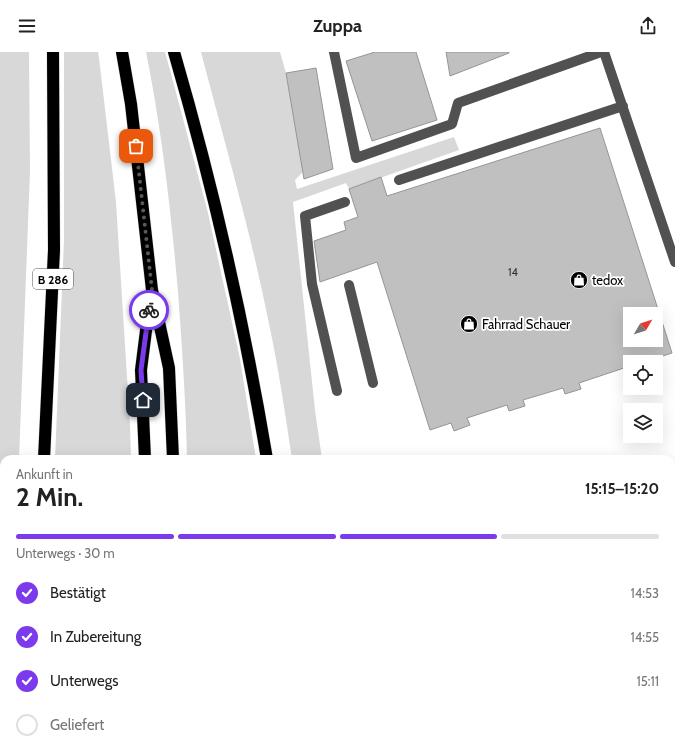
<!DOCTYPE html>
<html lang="de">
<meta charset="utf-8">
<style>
body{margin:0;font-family:Cabin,sans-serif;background:#f2f2f2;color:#222;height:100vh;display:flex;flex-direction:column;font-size:15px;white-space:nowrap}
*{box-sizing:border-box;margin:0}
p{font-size:13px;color:#767676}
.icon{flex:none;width:22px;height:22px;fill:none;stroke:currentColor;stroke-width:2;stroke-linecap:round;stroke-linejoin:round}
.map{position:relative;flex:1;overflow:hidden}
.side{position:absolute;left:0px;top:403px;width:675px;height:300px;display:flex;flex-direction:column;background:#fff;border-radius:12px 12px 0 0;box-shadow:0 4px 16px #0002}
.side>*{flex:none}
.needle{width:26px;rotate:51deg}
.tools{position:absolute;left:623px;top:255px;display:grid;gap:8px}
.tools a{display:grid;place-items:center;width:40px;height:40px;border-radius:0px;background:#fff;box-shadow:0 4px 16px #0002;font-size:20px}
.pin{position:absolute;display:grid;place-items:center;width:34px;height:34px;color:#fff;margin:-17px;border-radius:8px;box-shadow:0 2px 6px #0006}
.courier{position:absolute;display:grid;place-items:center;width:40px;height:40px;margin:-20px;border:3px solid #7c3aed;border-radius:50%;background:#fff;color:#222;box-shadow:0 1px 5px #0007}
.overview em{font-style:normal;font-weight:800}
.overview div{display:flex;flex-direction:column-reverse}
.overview{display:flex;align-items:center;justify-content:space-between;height:68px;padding:0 16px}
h1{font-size:26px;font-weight:800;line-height:30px}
.bar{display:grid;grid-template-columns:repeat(4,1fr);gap:6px 4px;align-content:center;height:48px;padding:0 16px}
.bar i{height:5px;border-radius:3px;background:#e0e0e0}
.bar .active{background:#7c3aed}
.bar p{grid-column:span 4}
ol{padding:0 16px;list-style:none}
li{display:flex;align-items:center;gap:12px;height:44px}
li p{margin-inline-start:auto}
li .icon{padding:4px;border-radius:50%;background:#7c3aed;color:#fff;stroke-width:4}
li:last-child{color:#767676}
li i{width:22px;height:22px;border:2px solid #e0e0e0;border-radius:50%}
header{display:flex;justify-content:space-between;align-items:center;height:52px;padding:0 16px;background:#fff;font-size:18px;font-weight:800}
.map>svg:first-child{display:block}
.green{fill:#d8d8d8}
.building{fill:#c0c0c0;stroke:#959595;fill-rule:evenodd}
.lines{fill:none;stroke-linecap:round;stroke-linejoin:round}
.highway-casing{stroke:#dbdbdb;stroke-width:13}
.minor{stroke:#515151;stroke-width:10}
.highway{stroke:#000;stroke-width:12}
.done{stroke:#595959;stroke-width:4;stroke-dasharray:0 7.2}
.route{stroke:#7c3aed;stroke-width:5}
.labels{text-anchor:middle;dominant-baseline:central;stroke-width:3.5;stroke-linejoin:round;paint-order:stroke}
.number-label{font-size:11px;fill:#303030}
.shield{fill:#fff;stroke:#4c4c4c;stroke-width:1}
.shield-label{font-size:12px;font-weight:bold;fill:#000}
.poi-label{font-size:13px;fill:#000;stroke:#fff;text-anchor:start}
</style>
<header><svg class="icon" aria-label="menu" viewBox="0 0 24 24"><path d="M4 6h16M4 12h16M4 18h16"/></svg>Zuppa<svg class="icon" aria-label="share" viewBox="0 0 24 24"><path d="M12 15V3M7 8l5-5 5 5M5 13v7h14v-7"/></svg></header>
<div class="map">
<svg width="675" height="703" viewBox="0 0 675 703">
<rect width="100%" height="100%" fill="#fff"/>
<path class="green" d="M0,0H29L30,119L19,407H4V600L0,605Z
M64,0H98L99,6L116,150L130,372L131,407H55L64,189Z
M146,0H165L170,18L208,161L240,307L256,407H187C186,351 182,296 178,240C171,160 162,79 146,0Z
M201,0H280L286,21L303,120L295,128L297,137L454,85L459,98L349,137L346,131L293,150L315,358L322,407H292C285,360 278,313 268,267C250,177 224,89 201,0Z
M675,571V633L671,634V572Z"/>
<path class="building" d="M375,0H416L437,68L372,89L346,9Z
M446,0H509V1L450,24Z
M316,16L333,117L304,127L286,21Z
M600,76L672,301L644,310H630V314L579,331L581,337L565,342L563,336L523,348L525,354L509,359L507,353L467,366L470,373L454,379L451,371L430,378L377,210L320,230L314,189L346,178L344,170L358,165L349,137L381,125L387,144ZM630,262H656V288H630Z"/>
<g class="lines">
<defs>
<path id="highway" d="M122,0L131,52L152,238L169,316L173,407
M174,0C213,134 244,270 267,407
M44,407L54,198L53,0
M145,407L141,318L150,247
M283,699V703
M32,703V699
M143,703V699
M171,703V699"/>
</defs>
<use href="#highway" class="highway-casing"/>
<path class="minor" d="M334,0L356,106L452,72L458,51L601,0
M604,0L675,210
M399,128L623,54
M349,233L373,331
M337,339L312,232L305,164L345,150
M0,655H4
M671,667L675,666
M0,693H4
M207,699L266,703"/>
<use href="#highway" class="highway"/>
</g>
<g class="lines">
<path class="done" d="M136,94L152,238L149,258"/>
<path class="route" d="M143,348L141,318L149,258"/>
</g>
<defs>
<symbol id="shop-disc" viewBox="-11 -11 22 22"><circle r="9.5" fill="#000" stroke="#fff"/><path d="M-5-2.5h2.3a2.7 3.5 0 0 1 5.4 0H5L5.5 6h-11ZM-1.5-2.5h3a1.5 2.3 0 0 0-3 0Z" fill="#fff"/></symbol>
</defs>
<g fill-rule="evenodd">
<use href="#shop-disc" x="569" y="218" width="20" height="20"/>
<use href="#shop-disc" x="459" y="262" width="20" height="20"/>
</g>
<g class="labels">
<g class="number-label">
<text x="513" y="220">14</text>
</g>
<rect class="shield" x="33" y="217" width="40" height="20" rx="3"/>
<g class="shield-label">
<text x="53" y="227">B 286</text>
</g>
<g class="poi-label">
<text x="592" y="228">tedox</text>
<text x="482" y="272">Fahrrad Schauer</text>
</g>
</g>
</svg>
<div class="tools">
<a><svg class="needle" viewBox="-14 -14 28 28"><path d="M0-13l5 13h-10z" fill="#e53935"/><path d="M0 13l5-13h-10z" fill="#767676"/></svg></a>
<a><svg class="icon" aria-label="locate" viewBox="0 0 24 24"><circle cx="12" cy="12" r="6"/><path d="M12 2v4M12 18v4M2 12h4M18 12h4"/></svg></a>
<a><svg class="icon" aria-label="layers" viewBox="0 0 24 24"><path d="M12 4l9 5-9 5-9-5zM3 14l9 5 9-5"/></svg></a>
</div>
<div class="pin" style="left:136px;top:94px;background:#ea580c"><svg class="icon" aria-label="bag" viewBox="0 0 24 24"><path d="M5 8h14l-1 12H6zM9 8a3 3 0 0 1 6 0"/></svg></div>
<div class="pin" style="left:143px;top:348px;background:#1f2937"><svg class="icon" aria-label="home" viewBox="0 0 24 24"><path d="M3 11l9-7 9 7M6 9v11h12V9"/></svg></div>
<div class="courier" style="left:149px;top:258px"><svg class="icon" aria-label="bike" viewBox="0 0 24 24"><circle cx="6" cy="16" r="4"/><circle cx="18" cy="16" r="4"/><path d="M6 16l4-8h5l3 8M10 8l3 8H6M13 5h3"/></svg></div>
<section class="side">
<div class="overview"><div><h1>2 Min.</h1><p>Ankunft in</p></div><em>15:15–15:20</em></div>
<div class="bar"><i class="active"></i><i class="active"></i><i class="active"></i><i></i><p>Unterwegs · 30 m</p></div>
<ol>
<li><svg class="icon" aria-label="check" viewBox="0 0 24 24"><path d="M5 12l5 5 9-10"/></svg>Bestätigt<p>14:53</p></li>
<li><svg class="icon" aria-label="check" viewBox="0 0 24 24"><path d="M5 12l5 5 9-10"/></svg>In Zubereitung<p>14:55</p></li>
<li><svg class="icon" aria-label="check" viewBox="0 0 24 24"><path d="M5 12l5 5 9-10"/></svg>Unterwegs<p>15:11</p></li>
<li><i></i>Geliefert</li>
</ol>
</section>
</div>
